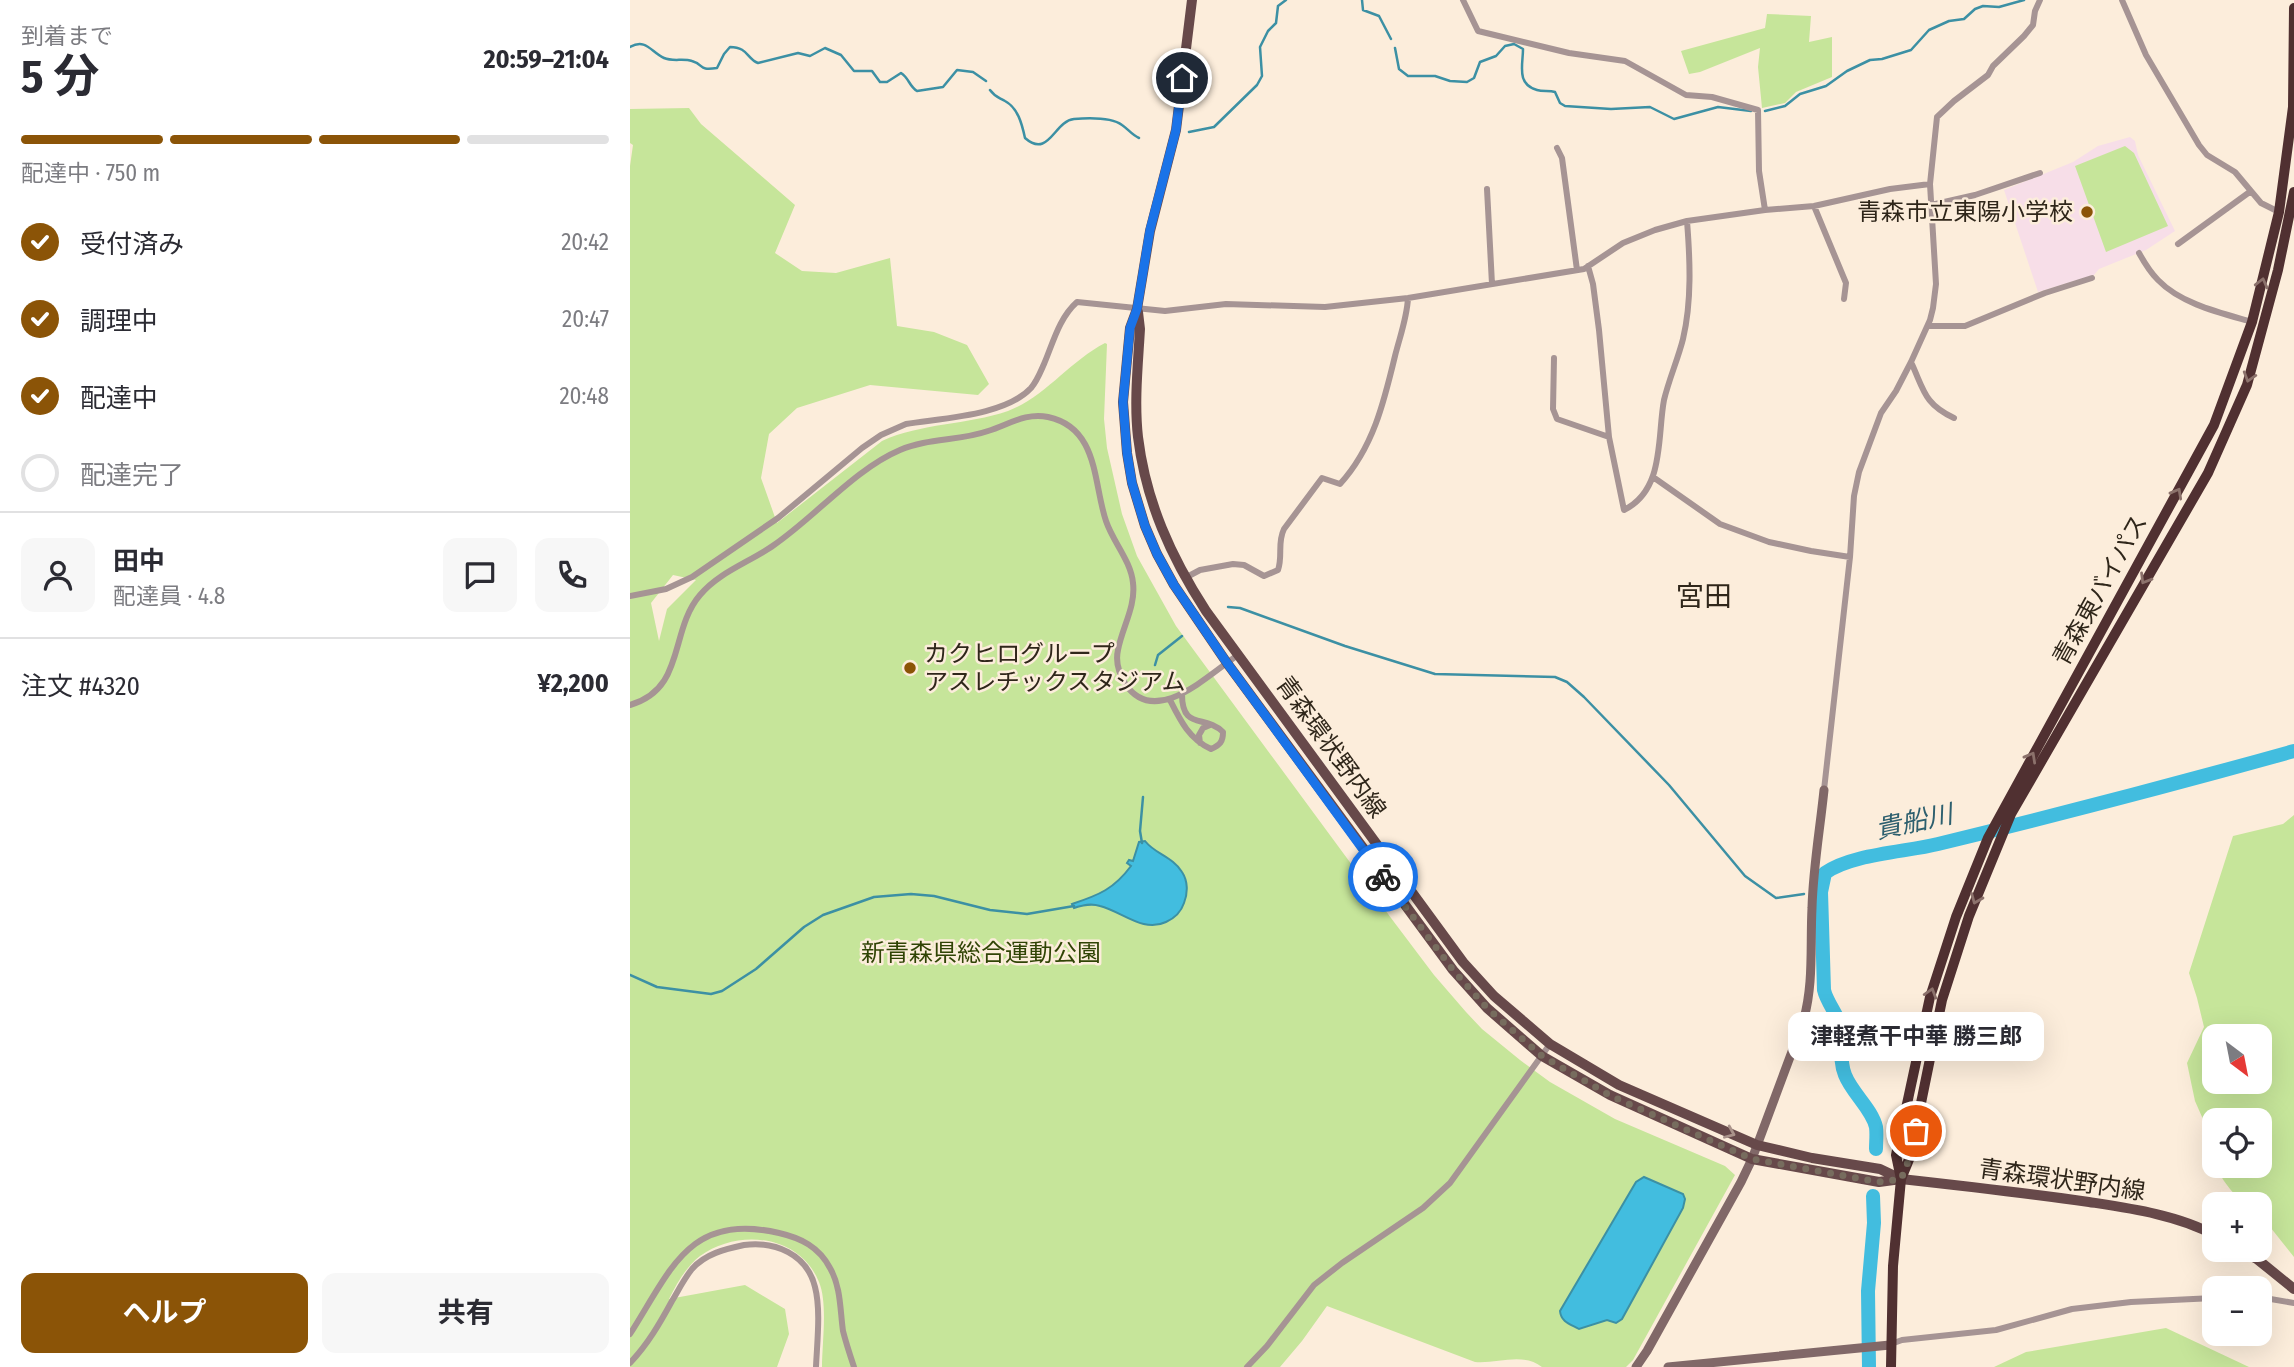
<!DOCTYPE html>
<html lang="ja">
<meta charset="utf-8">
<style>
body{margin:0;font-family:"Fira Sans Condensed","Noto Sans JP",sans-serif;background:#f7f7f7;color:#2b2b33;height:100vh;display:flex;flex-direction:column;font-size:26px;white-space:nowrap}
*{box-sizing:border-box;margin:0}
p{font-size:23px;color:#7c7c81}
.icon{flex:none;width:38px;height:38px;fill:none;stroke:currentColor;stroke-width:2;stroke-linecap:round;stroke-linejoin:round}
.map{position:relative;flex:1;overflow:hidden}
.side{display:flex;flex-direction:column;background:#fff;width:630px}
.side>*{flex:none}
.needle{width:46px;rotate:148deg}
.buttons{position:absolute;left:1572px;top:1024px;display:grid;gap:14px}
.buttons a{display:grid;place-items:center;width:70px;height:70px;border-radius:14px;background:#fff;box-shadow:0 7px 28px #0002;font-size:35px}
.pin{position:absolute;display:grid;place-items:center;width:60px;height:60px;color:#fff;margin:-30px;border:4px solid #fff;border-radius:50%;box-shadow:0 2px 7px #0007}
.courier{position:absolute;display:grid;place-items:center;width:70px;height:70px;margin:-35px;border:5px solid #1a73e8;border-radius:50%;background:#fff;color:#222;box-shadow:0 2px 9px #0007}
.bubble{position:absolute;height:49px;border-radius:14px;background:#fff;box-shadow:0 7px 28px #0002;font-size:23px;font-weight:700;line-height:49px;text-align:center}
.overview em{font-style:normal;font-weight:700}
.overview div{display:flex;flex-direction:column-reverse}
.overview{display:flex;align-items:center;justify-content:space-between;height:119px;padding:0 21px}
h1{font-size:46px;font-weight:700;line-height:52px}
.bar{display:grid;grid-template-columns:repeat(4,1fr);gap:10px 7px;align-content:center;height:84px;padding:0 21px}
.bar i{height:9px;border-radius:5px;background:#e1e1e2}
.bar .active{background:#8b5407}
.bar p{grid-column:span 4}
.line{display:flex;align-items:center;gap:18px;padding:0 21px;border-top:2px solid #e1e1e2}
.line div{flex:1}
.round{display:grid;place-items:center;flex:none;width:74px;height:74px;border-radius:14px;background:#f7f7f7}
ol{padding:0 21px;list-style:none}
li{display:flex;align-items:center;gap:21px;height:77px}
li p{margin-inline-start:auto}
li .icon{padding:7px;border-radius:50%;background:#8b5407;color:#fff;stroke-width:4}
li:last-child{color:#7c7c81}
li i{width:38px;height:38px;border:4px solid #e1e1e2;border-radius:50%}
.button{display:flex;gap:14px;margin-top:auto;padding:14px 21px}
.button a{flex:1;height:80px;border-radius:14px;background:#8b5407;color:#fff;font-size:28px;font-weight:700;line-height:80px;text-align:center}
.button a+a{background:#f7f7f7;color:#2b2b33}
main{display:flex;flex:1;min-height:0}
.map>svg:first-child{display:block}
.education{fill:#f7dee8}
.green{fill:#c6e59a;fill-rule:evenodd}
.water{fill:#42bddf;stroke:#3c90a4;stroke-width:2}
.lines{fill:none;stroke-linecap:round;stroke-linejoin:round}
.stream{stroke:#3c90a4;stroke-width:2.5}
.river{stroke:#42bddf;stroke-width:14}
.street{stroke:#a69494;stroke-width:6}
.secondary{stroke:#816868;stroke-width:9}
.primary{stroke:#67494a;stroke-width:10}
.highway{stroke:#503031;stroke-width:10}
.oneway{stroke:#8c726c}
.oneway2{stroke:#aa938b}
.done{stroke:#776c5e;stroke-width:7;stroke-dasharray:0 12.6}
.route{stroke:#1a73e8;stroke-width:9}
.poi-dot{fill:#8b5407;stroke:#fceddb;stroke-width:2.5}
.labels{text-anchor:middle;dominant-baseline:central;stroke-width:5;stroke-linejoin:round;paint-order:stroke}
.poi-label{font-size:24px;fill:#2f261a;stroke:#fceddb;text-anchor:end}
.street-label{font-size:24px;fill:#2f261a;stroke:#fceddb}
.park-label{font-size:24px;fill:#304405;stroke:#fceddb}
.water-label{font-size:26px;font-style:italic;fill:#2d5f6e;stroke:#fceddb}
.quarter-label{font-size:28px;fill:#2f261a;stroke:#fceddb}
</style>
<main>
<section class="side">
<div class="overview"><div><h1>5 分</h1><p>到着まで</p></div><em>20:59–21:04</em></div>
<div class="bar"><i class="active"></i><i class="active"></i><i class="active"></i><i></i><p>配達中 · 750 m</p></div>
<ol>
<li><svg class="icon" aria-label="check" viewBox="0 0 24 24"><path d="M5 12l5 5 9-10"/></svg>受付済み<p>20:42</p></li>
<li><svg class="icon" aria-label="check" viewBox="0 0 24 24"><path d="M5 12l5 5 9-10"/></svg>調理中<p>20:47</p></li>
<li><svg class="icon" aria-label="check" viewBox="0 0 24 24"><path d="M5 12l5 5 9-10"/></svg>配達中<p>20:48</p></li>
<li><i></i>配達完了</li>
</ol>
<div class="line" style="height:126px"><a class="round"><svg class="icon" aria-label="person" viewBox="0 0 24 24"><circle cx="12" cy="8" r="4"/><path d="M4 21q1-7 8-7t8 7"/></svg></a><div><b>田中</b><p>配達員 · 4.8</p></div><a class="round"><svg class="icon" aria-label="chat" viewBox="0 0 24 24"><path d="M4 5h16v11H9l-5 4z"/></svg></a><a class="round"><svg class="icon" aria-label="phone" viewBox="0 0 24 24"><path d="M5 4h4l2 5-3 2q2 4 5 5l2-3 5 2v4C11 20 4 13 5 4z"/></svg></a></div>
<div class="line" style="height:91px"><div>注文 #4320</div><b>¥2,200</b></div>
<div class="button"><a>ヘルプ</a><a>共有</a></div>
</section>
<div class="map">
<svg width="1664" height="1367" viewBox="0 0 1664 1367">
<rect width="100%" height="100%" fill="#fceddb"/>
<path class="education" d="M1500,137L1505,141L1508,155L1545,231L1516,250L1469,269L1464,275L1408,292L1374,190L1443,162L1468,146Z"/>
<path class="green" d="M1137,14L1181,16L1179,42L1202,37V77L1166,92L1155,103L1132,108L1128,67L1130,48L1070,72L1059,74L1051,51L1135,28Z
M59,108L71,124L165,205L145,253L172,271L206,273L260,258L267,326L304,332L337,345L359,384L348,395L240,385L167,408L139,434L131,478L147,523L252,441C291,423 337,425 378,411C415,397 440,361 475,343L477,344L474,419L477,448L492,514L507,556L546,626L761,918L804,975L836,1012L852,1029L890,1060L920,1082L985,1119L1095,1166L1105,1175L1003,1360L996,1367H912C893,1352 867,1364 845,1362L697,1306L672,1341L650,1367H192C192,1343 198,1304 189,1282C170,1235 109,1228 70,1256C56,1267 47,1283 39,1299L115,1285L155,1309L159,1334L147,1367H0V166L3,145L0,143V109ZM43,575L66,580L37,609L29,641L21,603Z
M1495,146L1504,153L1538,226L1476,252L1445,166Z
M1664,815V1257L1629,1213V1204C1606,1204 1597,1185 1585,1167L1584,1166H1629V1120H1584V1164L1576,1136V1126L1565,1101L1557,1063L1574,1027L1567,998L1559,973L1603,836L1653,824ZM1584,1036H1629V1082H1584Z
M1536,1328L1619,1367H1364L1396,1352Z"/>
<path class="water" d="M515,841C525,854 543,857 552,872C558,881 558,893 554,903C551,912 545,918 536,922C513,933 493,912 470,906C461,903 453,905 444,908L442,904C469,895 484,889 501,866L497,863L499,860L503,861L509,842Z
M1014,1177L1053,1194L1055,1199L1053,1208L992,1319L986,1323L977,1320L949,1329C940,1324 931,1322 930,1311L1006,1182Z"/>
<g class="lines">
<path class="stream" d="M732,0L733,10L749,16L761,39
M0,47C16,38 21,52 34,58C43,62 53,58 62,61C75,65 68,71 87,68L94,54L100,47C118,47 117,59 128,63L168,53L180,56L195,48L211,55L224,71H242L250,82H257L271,73C279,78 279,86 287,91L313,87L327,70L343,72L356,81
M765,48L769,69L778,76H805L820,81L837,82L844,78L850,62L866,56L875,46L884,44L893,49C893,65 886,84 907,90C913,92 919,90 925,92L930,103L935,106L981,109L1020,107L1044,119L1088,107L1121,111
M360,90C365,97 368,97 375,101C388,108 392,124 395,138C419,159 424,121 444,119C457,118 481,117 492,125C498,129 502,135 509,138
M1135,111L1155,106L1170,94L1196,86L1217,71L1240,60L1252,59L1281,50L1299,30L1319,21L1334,19L1345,9L1353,6L1369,7L1394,0
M559,132L584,127L627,85L632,76L630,47L638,31L646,23L648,6L656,0
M598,607L610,608L715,646L805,674L925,677L937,682L954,697L1039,785L1115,876L1146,898L1174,894
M525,665L528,655L552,636
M512,843L510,831L513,797
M1188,892H1191
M0,975L27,987L81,994L92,991L126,969L174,927L193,915L244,897L281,894L304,896L360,910L397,914L444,906"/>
<path class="river" d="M1246,1149C1246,1142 1247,1134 1246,1127C1242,1109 1222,1093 1215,1075C1208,1058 1214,1041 1210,1025C1207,1013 1197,1003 1194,990L1191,892L1195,873C1221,854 1276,852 1308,844C1427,815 1546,784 1664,751
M1239,1367L1238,1291L1244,1223L1243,1196"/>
<path class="street" d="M833,0L848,31L939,53L995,61L1056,95L1082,97L1128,110L1129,171L1135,210
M1492,0L1516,55L1569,145L1577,155L1605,172L1631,203L1649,212
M927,148L932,158L947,270
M857,189L862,284
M1301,205L1345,195L1410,173
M1184,206L1216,283L1214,299
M1548,244L1621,191
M1509,253C1514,262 1520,272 1528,280C1551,304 1591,313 1622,322
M958,266L963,284L969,330L979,437L994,510C1035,490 1027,437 1034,400C1039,379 1048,359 1053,339C1062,301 1060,259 1057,221
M1298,326H1335L1415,293L1462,278
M924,358L923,409L927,419L979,437
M1281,362C1294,390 1294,404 1324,418
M1023,477L1090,524L1139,542L1181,551L1220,557
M555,578L570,570L603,564L614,565L634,576L648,570C653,556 647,543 654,529L692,478L710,484C743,448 754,402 765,356C770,336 777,318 778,298
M0,596L36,589L62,577L148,518L232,448L251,435L276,424C312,418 375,416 401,388C407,381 410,373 414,364C423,343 429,318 447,302L535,311L596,304L695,307L778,298L954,269L993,243L1025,230L1057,221L1135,210L1184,206L1260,189L1300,184
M540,700C550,720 559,739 581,749C590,745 593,742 593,732C575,714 552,731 552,694
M0,705C56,689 39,631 70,595C89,572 120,562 144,545C185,517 225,469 270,450C298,438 330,441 358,431C378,425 396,412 418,417C469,428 463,483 476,521C483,542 501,561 503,583C506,606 492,628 488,650C485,663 489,674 496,685C526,728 579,674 608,655
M570,743L569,735L573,728L580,725
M1194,790L1220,557L1224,496L1229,472L1251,413L1266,391L1281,362L1300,320L1303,308L1306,284L1300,184L1307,117L1324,101L1358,75L1363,66L1394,36L1403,25L1405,11L1410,0
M1629,1297L1664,1303
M0,1334C41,1270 59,1212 149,1233C171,1238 189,1247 200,1268C211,1287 210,1310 213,1331C216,1343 220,1355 224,1367
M1261,1344L1272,1340L1366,1330L1442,1309L1501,1302L1584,1298
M0,1363C18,1344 30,1323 42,1301C48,1291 54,1279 62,1269C75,1254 95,1249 114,1245C145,1241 177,1254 185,1287C191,1310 187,1343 186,1367
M617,1367L637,1346L684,1285L712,1263L793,1208L820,1183L920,1044"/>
<path class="secondary" d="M1006,1367L1017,1351L1111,1182L1122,1159L1173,1022C1184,984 1180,947 1182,908C1183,869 1190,829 1194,790
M1038,1367L1260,1345"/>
<path class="primary" d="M562,0L546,130L520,231L507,309L500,328L493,402L497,453L502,483L515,526L527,554L544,585L597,663L823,970L857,1008L912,1056L980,1095L1122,1159L1249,1182L1271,1179C1334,1186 1397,1193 1459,1202C1498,1208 1549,1215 1584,1235
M508,312L510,329C508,364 504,402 508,437C516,502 541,557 576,611L833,962L864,996L920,1044L989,1085L1127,1145L1182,1158L1250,1169L1271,1179
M1610,1250L1627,1259L1664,1289"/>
<path class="highway" d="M1271,1179L1266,1155L1300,997L1326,917L1358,838L1584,425L1622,322L1649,212L1663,107L1664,8
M1261,1367L1263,1266L1271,1179L1280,1157L1312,1000L1339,916L1381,814L1578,473L1617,385L1648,270L1664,192"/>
</g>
<defs><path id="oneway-chevron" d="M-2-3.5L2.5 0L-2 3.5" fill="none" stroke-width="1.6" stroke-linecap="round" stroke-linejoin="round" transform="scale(1.75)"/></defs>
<g class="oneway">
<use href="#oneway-chevron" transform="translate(1632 283) rotate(-76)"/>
<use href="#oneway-chevron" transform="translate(1619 377) rotate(107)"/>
<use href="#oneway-chevron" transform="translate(1547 493) rotate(-61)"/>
<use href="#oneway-chevron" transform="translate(1515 579) rotate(121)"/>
<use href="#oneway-chevron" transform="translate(1401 757) rotate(-61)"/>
<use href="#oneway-chevron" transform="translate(1346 899) rotate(112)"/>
<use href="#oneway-chevron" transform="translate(1301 993) rotate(-73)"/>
</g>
<use class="oneway2" href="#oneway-chevron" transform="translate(1100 1133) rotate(23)"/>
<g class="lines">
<path class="done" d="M753,877L823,970L857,1008L912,1056L936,1070L981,1096L1122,1159L1249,1182L1271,1179L1280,1157L1286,1131"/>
<path class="route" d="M552,78L546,130L520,230L507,309L500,328L493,402L497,453L502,483L515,526L527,554L544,585L597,663L753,877"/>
</g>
<g class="poi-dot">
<circle cx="1457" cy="212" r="7"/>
<circle cx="280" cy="668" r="7"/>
</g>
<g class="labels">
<g class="poi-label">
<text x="1443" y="212">青森市立東陽小学校</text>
<text x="294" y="654" text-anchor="start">カクヒログループ<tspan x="294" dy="28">アスレチックスタジアム</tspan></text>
</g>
<g class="street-label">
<text transform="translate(1470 590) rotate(-61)">青森東バイパス</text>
<text transform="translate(701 747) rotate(54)">青森環状野内線</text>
<text transform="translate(1432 1180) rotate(8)">青森環状野内線</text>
</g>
<g class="park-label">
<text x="351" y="953">新青森県総合運動公園</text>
</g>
<g class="water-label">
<text transform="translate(1284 822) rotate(-12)">貴船川</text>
</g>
<g class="quarter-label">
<text x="1074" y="596">宮田</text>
</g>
</g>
</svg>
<div class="buttons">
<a><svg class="needle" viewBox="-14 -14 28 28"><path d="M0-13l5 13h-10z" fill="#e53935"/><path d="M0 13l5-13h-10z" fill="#7c7c81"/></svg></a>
<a><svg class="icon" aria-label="locate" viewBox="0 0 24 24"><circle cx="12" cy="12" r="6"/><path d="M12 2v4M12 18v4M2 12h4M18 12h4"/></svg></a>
<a>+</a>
<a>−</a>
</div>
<div class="pin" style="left:1286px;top:1131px;background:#ea580c"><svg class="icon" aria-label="bag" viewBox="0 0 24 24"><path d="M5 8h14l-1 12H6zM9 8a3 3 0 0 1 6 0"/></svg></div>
<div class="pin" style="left:552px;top:78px;background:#1f2937"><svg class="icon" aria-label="home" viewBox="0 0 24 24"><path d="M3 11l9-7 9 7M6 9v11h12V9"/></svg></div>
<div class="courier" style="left:753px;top:877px"><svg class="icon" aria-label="bike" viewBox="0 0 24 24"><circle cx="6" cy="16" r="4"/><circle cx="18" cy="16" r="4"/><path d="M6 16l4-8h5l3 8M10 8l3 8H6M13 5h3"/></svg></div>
<div class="bubble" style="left:1158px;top:1012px;width:256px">津軽煮干中華 勝三郎</div>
</div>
</main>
